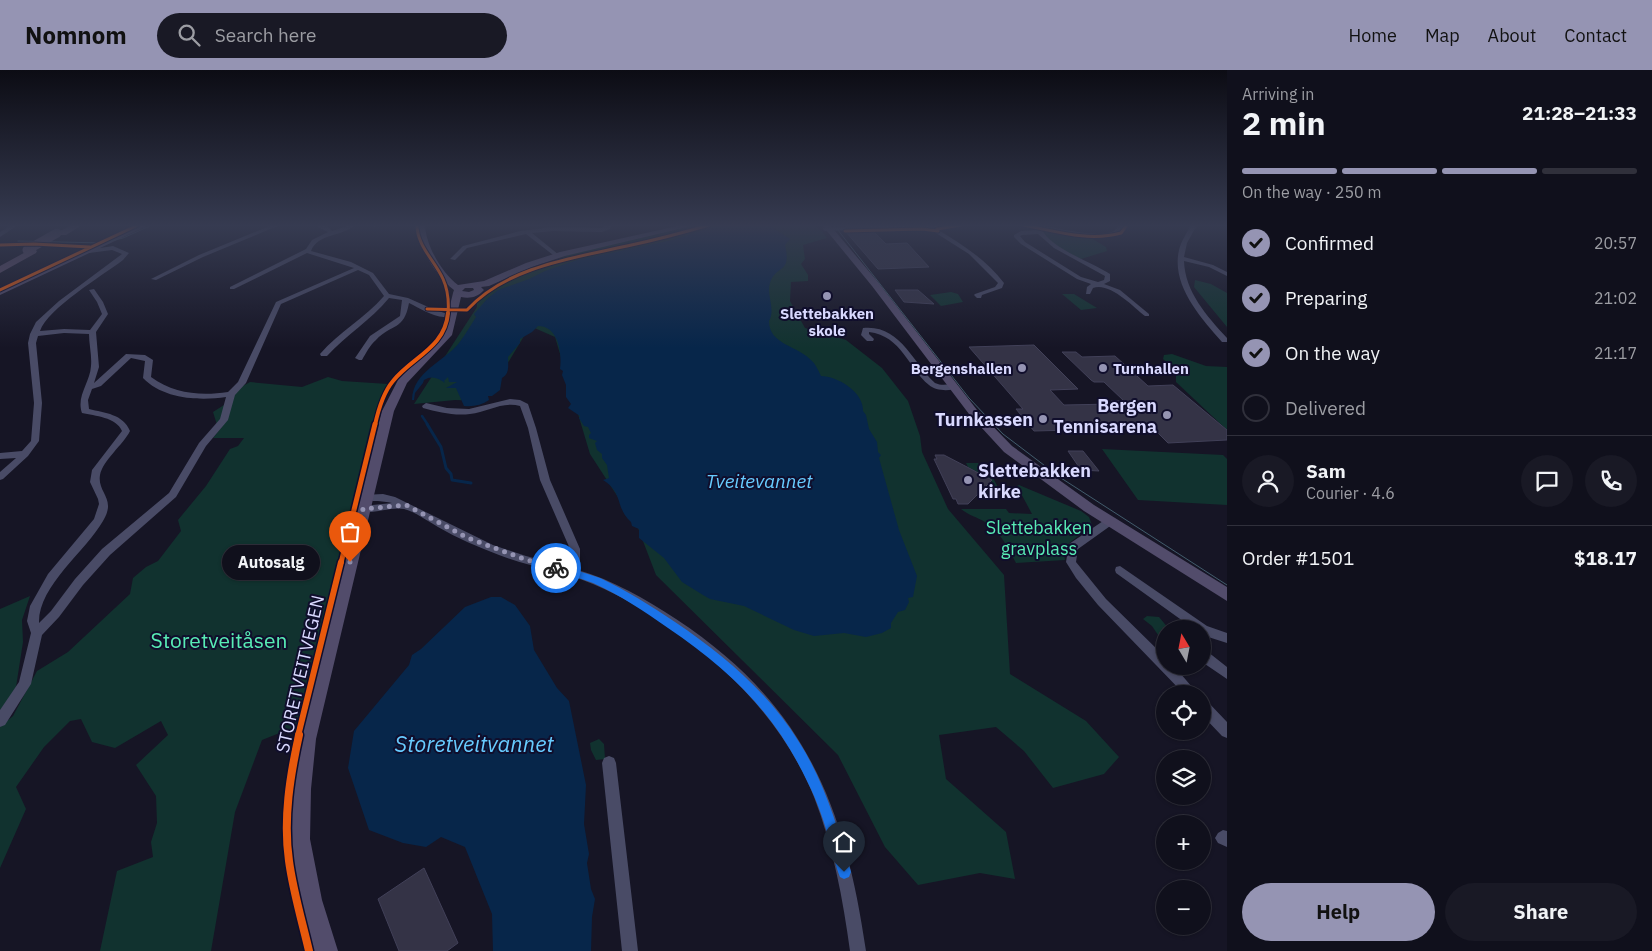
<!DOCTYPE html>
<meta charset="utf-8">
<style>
body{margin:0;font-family:"IBM Plex Sans",sans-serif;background:#191925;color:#f1f3f6;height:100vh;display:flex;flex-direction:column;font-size:19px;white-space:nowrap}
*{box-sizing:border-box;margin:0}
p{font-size:16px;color:#9c9da3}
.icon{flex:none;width:28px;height:28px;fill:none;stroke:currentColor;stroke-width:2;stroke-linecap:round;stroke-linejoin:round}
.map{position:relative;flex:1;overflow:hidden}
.details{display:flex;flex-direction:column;background:#10101c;width:425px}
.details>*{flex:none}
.needle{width:32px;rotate:350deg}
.buttons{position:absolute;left:1156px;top:550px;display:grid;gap:10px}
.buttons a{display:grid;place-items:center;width:55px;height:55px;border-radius:50%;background:#10101c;box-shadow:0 1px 4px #0004,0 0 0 1px #30303b;font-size:25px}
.pin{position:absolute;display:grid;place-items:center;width:42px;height:42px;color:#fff;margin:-51px -21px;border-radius:50% 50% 50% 0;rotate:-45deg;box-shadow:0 0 5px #0007}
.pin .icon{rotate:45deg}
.courier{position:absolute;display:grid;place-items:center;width:50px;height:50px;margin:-25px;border:4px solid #1a73e8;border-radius:50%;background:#fff;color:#222;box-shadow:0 1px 6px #0007}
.bubble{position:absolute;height:35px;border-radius:18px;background:#10101c;box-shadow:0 1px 4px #0004,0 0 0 1px #30303b;font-size:16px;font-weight:700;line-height:35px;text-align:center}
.overview em{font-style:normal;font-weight:700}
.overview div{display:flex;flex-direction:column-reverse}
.overview{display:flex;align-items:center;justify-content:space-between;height:85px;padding:0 15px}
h1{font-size:32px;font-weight:700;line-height:38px}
.bar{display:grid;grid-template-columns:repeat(4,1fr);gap:8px 5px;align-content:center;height:60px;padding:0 15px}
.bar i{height:6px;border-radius:4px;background:#30303b}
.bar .selected{background:#9594b3}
.bar p{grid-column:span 4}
.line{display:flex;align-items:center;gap:12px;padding:0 15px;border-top:1px solid #30303b}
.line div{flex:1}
.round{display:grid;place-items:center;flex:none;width:52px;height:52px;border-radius:26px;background:#191925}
ol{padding:0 15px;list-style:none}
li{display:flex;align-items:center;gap:15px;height:55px}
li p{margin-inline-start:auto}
li .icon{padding:5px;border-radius:50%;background:#9594b3;color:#111;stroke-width:4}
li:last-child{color:#9c9da3}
li i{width:28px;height:28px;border:2px solid #30303b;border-radius:50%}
.primary-button{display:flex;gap:10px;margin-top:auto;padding:10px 15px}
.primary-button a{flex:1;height:58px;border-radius:30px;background:#9594b3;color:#111;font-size:20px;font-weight:700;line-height:58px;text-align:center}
.primary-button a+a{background:#191925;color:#f1f3f6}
header{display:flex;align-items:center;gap:30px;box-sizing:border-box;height:70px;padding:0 25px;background:#9594b3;color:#111}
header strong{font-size:24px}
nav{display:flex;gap:28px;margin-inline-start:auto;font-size:18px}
.search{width:350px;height:45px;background:#191925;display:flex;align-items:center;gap:12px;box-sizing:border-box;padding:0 18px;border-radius:28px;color:#9c9da3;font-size:19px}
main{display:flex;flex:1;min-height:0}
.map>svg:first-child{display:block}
.green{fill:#11322f}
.water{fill:#07264a}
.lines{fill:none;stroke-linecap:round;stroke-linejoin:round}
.stream-far1{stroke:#07264a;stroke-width:2.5}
.stream{stroke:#07264a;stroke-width:3}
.building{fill:#343346;stroke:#414058}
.minor{fill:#494b66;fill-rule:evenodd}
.major{fill:#524c6b;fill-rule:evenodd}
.highway{fill:#5e4e69;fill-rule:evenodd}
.tram{stroke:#425c6c;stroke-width:1}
.highway-bridge{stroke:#5e4e69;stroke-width:9}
.cycleway-far4-casing{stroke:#100e2c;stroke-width:5}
.cycleway-far3-casing{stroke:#100e2c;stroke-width:6}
.cycleway-far2-casing{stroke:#100e2c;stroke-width:8}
.cycleway-far1-casing{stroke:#100e2c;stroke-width:9}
.cycleway-casing{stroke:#100e2c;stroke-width:11}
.cycleway-far4{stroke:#e8590c;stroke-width:3}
.cycleway-far3{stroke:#e8590c;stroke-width:4}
.cycleway-far2{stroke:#e8590c;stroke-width:5}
.cycleway-far1{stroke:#e8590c;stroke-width:6}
.cycleway{stroke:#e8590c;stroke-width:8}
.route{fill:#1a73e8}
.done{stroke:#9594b3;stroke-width:5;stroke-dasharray:0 9}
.poi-dot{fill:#9594b3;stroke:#100e2c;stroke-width:2}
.labels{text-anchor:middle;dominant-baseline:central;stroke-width:4;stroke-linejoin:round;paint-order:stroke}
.far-poi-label{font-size:15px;font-weight:bold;fill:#d9d9ff;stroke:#100e2c}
.poi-label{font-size:18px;font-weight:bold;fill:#d9d9ff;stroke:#100e2c;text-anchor:end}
.park-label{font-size:18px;fill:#58ecb5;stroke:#100e2c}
.street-label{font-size:18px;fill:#d9d9ff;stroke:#100e2c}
.water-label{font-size:19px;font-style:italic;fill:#67cbff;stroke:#100e2c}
.near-park-label{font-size:21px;fill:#58ecb5;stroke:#100e2c}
.near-water-label{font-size:22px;font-style:italic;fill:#67cbff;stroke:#100e2c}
</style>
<header>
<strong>Nomnom</strong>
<div class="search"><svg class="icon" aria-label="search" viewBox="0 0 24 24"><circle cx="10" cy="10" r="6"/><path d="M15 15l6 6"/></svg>Search here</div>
<nav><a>Home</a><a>Map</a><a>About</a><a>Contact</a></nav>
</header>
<main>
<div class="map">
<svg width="1227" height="881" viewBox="0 0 1227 881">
<rect width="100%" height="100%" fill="#161525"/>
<path class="green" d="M697,155H813L821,160L827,168L803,175L805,189L801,194L808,205V211L791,212L790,231L805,258L846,270L882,298L908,331L920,366L922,382L948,439L1004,505L1010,604L1086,651L1119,687L1104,704L1053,718L1024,681L996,657L939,665L946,709L1006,762L1015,809L980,803L918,815L885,777L838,685L656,505L638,458L590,384L555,267L530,256L485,331L455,330L414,334L477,237V227L525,203L568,185Z
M1039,157L1086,165L1106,177L1107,181L1081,189C1065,181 1048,173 1039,157Z
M1195,210L1211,214L1227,223V257L1194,217Z
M951,222L958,224L963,232L941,236L930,225Z
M1062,224H1074L1097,238L1081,240Z
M1172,284L1206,296L1227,297V360L1176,312V300L1163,289L1164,285Z
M328,307L342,311L388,314L384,320L363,414L321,575L297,656L262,670L235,742L211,881H100L117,801L153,787L151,772L157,753L156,726L136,695L168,665L161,651L115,678L92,672L81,649L70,651L44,677L16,717L26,739L0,798V657L13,646L37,601L68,582L130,524L133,508L146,497L158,491L181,461L178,450L206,416L230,379L238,376L244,368H213L224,354L217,355L213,342L224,335L241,317L250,312L302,317Z
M1102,379L1223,385L1227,389V435L1138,430Z
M966,393H978L981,397H987L999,419H993L995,423H988L990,427H983C981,421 987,417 992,411L991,409L968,397Z
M1019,415L1081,441L1089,447L1092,455L1063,478L1065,490L1016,493C1008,478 1001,462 985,452C977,447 968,445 961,439H1006L1009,443L1032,444L1017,416Z
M30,526L22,550L23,572L16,617L0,641V539Z
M1147,546L1159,547L1169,559H1165V568H1160L1152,556L1143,549Z
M599,669L604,674L605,689L596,690L591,680L590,673Z"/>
<path class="water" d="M719,155H769L790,169L785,175C792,205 776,194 770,213C766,225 776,239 769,251C769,275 798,275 813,292C816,295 819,302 821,306C837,306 864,322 863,341L866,345L869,359L877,372L878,382L881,385L879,388L899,460L917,506L913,527L908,528L909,532L905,540L898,542L891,553V558L882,563L866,567L844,563L814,566L794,560L744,536L710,529L703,525L682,512L664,488L639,468V459L632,456L631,452C615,438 624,423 603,410L609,408L607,395L602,388V384L597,380L595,373L597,371L589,368V365L591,363L588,357L584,356L579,348L580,346L568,338L571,334L566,327V315L562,305L563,301L560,299C562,284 559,256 538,256L532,262L520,269V273L508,287C508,295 510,304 502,308L500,320L492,326H488L489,330C482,335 473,337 464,336L456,318H446L457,312H449L448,307L444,311L445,313C438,308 432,305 424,310L423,313L415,323L414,330H412C413,301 444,292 459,273C465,265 471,255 476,247L474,244L487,229L498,220L529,209L545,201L577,190L672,170Z
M491,527H501L515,535L530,556L534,580L557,618L569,631L586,715L584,754L589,784L587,793L591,819L595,829L592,847L591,881H493L492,844L465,777L441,767L426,777L403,773L369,760L348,698L354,661L409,595L412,585L421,579L465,537Z"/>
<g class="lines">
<path class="stream-far1" d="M422,346L428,355"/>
<path class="stream" d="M427,354L441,377L446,398L451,404L452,410L471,413"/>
</g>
<path class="building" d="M846,162H874L886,174L907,173L929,197L878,199Z
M895,220H918L934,234L904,232Z
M1034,275L1078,319L1050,320L1064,335L1113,334L1111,331H1124L1104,312H1094L1091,310L1062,282H1076L1082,287L1115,286L1148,316L1173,315L1227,360V370L1168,373L1153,358L1034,361L1016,339H1023L969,277Z
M1068,381H1083L1099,401L1081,400Z
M935,385H944L992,410L968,434H958L956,429H953L934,389H937Z
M424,798L458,873L447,881H399L378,829Z"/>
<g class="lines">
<path class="minor" d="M11,155H18L0,167V162Z
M272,155H280L203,187L156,210L151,209L199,185Z
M314,155C321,155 328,155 332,161C340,159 347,155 355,155C342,167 318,163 311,181L351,192L373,203L389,224L408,228L435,240L451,245C440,252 420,238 409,233C404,261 392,253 376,270C370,275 366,283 362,290H359L355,288L370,266L400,246L402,230L389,228C371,250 346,265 327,286H321L320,284C339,262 365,248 384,226L369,205L358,200L281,234L246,313L235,325L228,350L206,376L176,427L110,485L83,515L59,547L42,565L31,614L5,655L0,657V640L19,612L31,563L27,551L30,536L48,504L94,449L99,434L98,429L90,412L92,400L122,361C116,347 95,346 82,343C76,326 90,313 91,296C92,286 89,274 89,264L64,263L38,266L36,273L42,333L39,371L28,386L3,409L0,410V402L16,388L0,389V383L22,381L31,371L34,333L28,273L30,264L36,252L59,231L122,184L112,180L89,183L87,182V180L113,176L129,183L123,190C102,206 48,238 40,261L64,259L90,260L102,244L97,232L89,220L94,219L103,232L108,244L96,262L99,297L94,313L126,284L145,285L153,290L151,307C174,324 201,326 228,322L238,312L276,232L354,198L307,183L234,219H230V217L306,179L312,170L328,162ZM131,288L145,291L143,308C163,329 199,331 226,327L220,349L199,373L169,423L102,479L75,509L51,541L39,553C38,516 86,481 103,451C117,428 97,423 100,405C103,390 123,375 130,361C123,344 105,343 89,339L88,330L92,319L101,316Z
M370,155H377L374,157Z
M606,155H612L610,159L602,162L553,161L532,163L559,185L560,186L557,188L526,164L467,178L455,190L450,189L463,176L520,161L553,157L602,158Z
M924,155H947L935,158C960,173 986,189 1004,213L1002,218L982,225L981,228H977L974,225L975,224L995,217L998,213L969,184L928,158L825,161L822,159L825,157Z
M1030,155C1051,155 1097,170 1114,161C1116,159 1118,157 1120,155H1126C1106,177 1066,163 1041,158C1049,178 1092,192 1110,204V211L1104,214L1120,220L1149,244V246H1145C1132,236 1110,212 1093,218L1090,224H1086L1087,217L1091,214L1077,209L1021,174L1014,167V165L1021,161L1036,160L1035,157ZM1038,164L1054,178L1105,206L1104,210L1098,212L1081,207L1025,172L1020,166L1022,165Z
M1191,155H1197L1187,173L1184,187L1213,195L1227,202V206L1209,197L1184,191C1185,222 1207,246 1227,268V272H1222C1200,247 1171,215 1179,180C1181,171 1187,163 1191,155Z
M863,258C900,254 913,293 935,313C943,317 952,312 958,317C951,322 936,321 929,315C908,298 902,266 869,262V264L874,269L873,271H867L861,265Z
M510,329L520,330L528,334L536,358L550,410L580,479V493L578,500C613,510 645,529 676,549C804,633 845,735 866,881H850C843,829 833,776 814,727C776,632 685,554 593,514C563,501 530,497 499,485C478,477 457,468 438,457C429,452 414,441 404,439C391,436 373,445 359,441L358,439L363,436L392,433C383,430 368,433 361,427L363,425L383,424L395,427L493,475L526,486L568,497L570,479L540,410L528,358L520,336C503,331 487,342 470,344C454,346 438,342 423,338L422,336L426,333L447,338L469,339Z
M1109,447L1113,448L1114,451L1113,454L1078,479L1076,492L1106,529L1165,587V596H1174L1198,624H1184L1098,535L1076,508L1066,492L1069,474Z
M1120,496L1207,556L1227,563V573L1202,565V559H1194L1116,503L1115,500L1116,497Z
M1202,565L1206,566L1211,575L1208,582L1227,597V609L1202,592Z
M1202,629L1207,631L1227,652V668L1222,666L1202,645Z
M609,686L614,688L616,693L638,881H622L602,693L604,688Z
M1223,760L1227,761V777L1218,773L1215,768L1218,763Z"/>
<path class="major" d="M139,155H149L0,225V219Z
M417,155H425C426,176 442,203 458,215L484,211L526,193L560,182L682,155H696L565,186L532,197L489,216L481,217L484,220C478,227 470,229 461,227L452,265L407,313L394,341L316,669L311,719L310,769L322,830L338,881H314C304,845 292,806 290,769C288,735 293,702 298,669L382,341L398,310L443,264L453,223L454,220C436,206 418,178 417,155ZM465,218H473L474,220L469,222L462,221Z
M822,155H830L878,212L977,340L1012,376L1094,435L1227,517V531L1084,441L1004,382L969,344L872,216Z"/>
<path class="highway" d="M72,155H82L66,165H60V161Z
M33,178L37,181L36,183L0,203V196Z"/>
<path class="tram" d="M834,155L969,328L1003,364L1061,408L1227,515
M18,171L103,173L123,168L152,155"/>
<path class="highway-bridge" d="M27,180L57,163"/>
<defs>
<path id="cycleway-far4" d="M417,155C417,176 435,191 443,209C448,220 449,232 448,244
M1023,155C1056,161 1088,172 1121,163L1127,155
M845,161L922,159L938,161L937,159L961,155
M0,175L34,174L90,177
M0,220L138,155
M427,239L467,240C506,197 573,188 627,176C655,170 682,163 709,155"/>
<path id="cycleway-far3" d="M375,355C378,341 383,323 393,311C412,287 445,278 448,243"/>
<path id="cycleway-far2" d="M341,493L375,354"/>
<path id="cycleway-far1" d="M298,666L341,492"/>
<path id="cycleway" d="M299,665C290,706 283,749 289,791C293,821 302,851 309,881"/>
</defs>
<use href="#cycleway-far4" class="cycleway-far4-casing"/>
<use href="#cycleway-far3" class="cycleway-far3-casing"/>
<use href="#cycleway-far2" class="cycleway-far2-casing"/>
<use href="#cycleway-far1" class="cycleway-far1-casing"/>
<use href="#cycleway" class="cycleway-casing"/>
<use href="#cycleway-far4" class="cycleway-far4"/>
<use href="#cycleway-far3" class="cycleway-far3"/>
<use href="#cycleway-far2" class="cycleway-far2"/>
<use href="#cycleway-far1" class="cycleway-far1"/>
<use href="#cycleway" class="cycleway"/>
</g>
<linearGradient id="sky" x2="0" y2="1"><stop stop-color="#0c0c14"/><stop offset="0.56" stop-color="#363b51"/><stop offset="1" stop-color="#363b51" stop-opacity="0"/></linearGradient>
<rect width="1227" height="278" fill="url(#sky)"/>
<path class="route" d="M556,494C571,499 586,503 600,508C626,520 651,536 675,552C724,585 768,622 799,672C824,711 838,758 851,802L849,807L844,809L840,807C835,795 833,782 829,770C824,751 817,731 808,713C775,643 731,601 668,558C644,541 620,525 593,513C580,508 566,504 553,500V495Z"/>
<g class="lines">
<path class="done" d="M350,492L363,439L406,435L468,468L524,489L556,498"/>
</g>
<g class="poi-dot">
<circle cx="827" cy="226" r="5"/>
<circle cx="1022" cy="298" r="5"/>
<circle cx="1103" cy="298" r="5"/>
<circle cx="1167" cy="345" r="5"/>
<circle cx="1043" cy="349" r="5"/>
<circle cx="968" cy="410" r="5"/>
</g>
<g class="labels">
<g class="far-poi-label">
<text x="827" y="243">Slettebakken<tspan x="827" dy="17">skole</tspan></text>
<text x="1012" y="298" text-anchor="end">Bergenshallen</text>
<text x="1113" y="298" text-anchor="start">Turnhallen</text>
</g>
<g class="poi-label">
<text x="1157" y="335">Bergen<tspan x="1157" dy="21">Tennisarena</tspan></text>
<text x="1033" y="349">Turnkassen</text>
<text x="978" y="400" text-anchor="start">Slettebakken<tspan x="978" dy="21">kirke</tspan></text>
</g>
<g class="park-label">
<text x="1039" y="457">Slettebakken<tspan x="1039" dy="21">gravplass</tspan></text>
</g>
<g class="street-label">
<text transform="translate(300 604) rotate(-77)">STORETVEITVEGEN</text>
</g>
<g class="water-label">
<text x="759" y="411">Tveitevannet</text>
</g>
<g class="near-park-label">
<text x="219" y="570">Storetveitåsen</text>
</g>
<g class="near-water-label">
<text x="474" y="673">Storetveitvannet</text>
</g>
</g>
</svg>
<div class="buttons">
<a><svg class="needle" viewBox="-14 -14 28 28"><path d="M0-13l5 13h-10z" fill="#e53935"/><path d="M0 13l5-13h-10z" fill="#9c9da3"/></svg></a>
<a><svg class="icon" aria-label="locate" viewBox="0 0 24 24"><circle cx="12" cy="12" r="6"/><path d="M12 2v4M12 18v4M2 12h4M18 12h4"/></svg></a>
<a><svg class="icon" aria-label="layers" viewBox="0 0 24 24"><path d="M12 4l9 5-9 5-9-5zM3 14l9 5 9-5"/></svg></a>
<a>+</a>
<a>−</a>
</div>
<div class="pin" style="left:350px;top:492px;background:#ea580c"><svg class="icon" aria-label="bag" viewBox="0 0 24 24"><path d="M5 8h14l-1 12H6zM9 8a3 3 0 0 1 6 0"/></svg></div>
<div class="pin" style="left:844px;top:802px;background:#1f2937"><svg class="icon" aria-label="home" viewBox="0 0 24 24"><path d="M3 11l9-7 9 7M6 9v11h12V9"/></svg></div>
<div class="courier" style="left:556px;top:498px"><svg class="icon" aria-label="bike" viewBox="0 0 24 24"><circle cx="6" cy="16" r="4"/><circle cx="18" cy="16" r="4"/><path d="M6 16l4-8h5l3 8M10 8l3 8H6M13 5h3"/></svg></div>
<div class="bubble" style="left:222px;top:475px;width:98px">Autosalg</div>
</div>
<section class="details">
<div class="overview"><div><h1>2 min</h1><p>Arriving in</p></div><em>21:28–21:33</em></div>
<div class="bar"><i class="selected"></i><i class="selected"></i><i class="selected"></i><i></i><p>On the way · 250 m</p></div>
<ol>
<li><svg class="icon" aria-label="check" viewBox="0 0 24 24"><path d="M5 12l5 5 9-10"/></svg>Confirmed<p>20:57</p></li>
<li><svg class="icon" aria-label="check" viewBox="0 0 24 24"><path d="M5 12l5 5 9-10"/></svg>Preparing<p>21:02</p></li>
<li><svg class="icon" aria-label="check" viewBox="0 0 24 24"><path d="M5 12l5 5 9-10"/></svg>On the way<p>21:17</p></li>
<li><i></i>Delivered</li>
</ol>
<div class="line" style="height:90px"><a class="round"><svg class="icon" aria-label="person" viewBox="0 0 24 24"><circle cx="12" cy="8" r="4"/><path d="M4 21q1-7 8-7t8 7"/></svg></a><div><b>Sam</b><p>Courier · 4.6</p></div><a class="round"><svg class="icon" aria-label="chat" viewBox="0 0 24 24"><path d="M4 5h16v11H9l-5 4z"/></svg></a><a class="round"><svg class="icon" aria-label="phone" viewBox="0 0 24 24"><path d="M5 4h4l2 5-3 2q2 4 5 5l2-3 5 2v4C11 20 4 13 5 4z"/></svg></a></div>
<div class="line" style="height:65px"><div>Order #1501</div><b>$18.17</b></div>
<div class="primary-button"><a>Help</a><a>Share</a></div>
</section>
</main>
